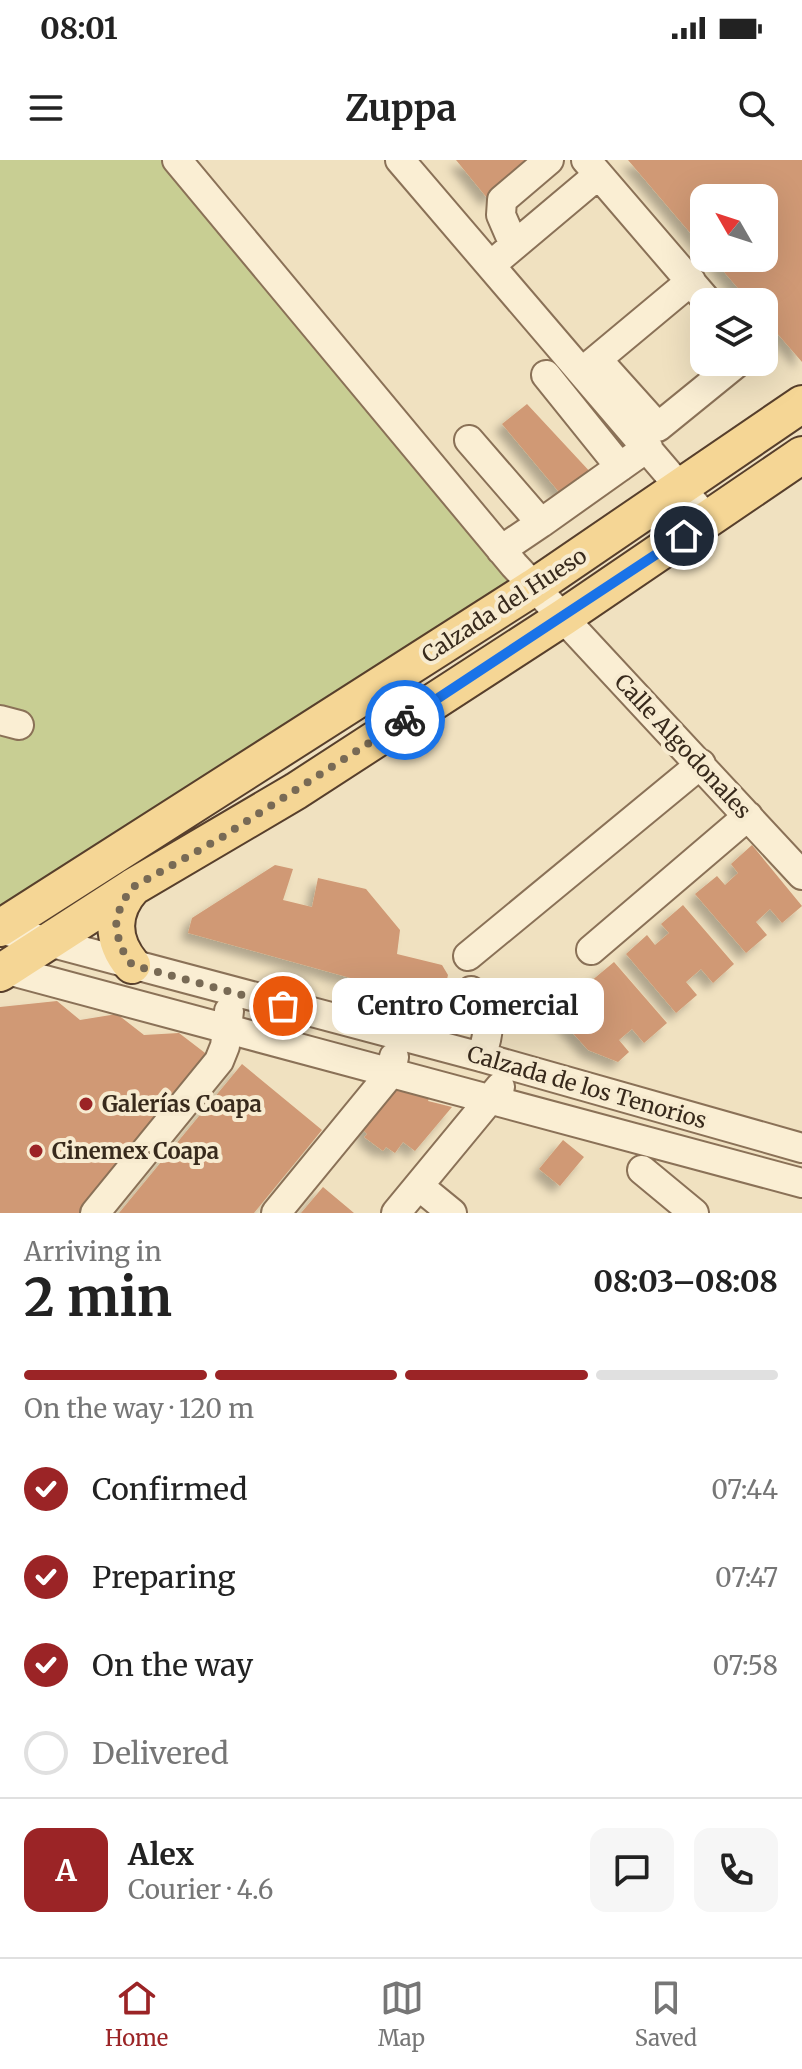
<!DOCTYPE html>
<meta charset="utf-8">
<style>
body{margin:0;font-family:Merriweather,serif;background:#f6f6f6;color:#222;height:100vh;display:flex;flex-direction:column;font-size:30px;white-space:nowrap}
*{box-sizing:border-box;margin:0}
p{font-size:26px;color:#767676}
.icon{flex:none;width:44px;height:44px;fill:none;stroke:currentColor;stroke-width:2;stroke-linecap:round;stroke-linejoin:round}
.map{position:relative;height:1053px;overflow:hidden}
.details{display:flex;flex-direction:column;background:#fff;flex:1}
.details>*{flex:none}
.needle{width:52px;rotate:309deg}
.buttons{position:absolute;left:690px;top:24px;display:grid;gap:16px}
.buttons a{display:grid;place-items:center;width:88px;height:88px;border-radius:16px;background:#fff;box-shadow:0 8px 32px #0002;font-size:40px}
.pin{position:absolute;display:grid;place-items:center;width:68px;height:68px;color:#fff;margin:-34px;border:4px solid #fff;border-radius:50%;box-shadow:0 2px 8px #0007}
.courier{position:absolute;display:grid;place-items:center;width:80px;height:80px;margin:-40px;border:6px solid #1a73e8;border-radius:50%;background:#fff;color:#222;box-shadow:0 2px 10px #0007}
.bubble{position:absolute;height:56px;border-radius:16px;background:#fff;box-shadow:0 8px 32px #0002;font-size:26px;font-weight:700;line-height:56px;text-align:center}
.head em{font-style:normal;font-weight:700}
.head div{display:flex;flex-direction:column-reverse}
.head{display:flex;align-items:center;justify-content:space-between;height:136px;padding:0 24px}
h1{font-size:52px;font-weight:700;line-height:60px}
.bar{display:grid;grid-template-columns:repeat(4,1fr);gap:12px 8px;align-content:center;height:96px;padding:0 24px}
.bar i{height:10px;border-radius:6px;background:#e0e0e0}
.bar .selected{background:#9b2426}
.bar p{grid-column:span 4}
.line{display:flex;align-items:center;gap:20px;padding:0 24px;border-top:2px solid #e0e0e0}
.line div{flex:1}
.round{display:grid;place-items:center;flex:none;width:84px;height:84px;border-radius:16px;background:#f6f6f6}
ol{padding:0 24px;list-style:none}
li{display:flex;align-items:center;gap:24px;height:88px}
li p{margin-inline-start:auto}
li .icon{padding:8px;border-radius:50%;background:#9b2426;color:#fff;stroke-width:4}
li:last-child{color:#767676}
li i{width:44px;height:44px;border:4px solid #e0e0e0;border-radius:50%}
.status{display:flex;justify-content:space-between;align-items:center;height:56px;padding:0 40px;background:#fff;direction:ltr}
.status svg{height:22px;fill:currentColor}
header{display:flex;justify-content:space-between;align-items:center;height:104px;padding:0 24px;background:#fff;font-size:36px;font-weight:700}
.dock{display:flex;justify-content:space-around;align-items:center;height:112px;border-top:2px solid #e0e0e0;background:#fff;font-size:22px;color:#767676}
.dock a{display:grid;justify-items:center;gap:4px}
.dock .selected{color:#9b2426}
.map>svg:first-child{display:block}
.green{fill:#c8ce93}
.building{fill:#d09974;filter:url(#shadow)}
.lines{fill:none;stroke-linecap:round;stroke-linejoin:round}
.minor-casing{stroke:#8a7157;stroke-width:32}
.major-casing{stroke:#573f2c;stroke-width:40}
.minor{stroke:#faeed3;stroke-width:28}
.major{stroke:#f5d695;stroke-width:36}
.path-bridge{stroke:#8a7157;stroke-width:3;stroke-dasharray:6 4;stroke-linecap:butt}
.done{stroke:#786a55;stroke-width:8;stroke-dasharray:0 14.4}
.route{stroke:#1a73e8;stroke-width:10}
.poi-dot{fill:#9b2426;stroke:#f7ebd0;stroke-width:3}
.labels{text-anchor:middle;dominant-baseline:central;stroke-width:8;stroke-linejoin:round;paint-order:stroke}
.street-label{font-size:22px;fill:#382a1c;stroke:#f7ebd0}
.poi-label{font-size:22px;font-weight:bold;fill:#382a1c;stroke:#f7ebd0;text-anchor:start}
</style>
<div class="status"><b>08:01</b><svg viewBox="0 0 49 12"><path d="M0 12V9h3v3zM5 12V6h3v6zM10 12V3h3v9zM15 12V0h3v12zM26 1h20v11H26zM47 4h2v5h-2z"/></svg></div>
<header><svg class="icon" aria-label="menu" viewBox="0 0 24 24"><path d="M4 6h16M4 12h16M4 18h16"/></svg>Zuppa<svg class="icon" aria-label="search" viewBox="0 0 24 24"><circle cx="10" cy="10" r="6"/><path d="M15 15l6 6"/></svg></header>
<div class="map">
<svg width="802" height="1053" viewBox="0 0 802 1053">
<defs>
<filter id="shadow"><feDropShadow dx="-7" dy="7" stdDeviation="4" flood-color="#0004"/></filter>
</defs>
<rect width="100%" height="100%" fill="#f0e1c0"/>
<path class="green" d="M0,0H167L513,421L0,750Z"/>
<path class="building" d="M456,0H532L488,39Z
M628,0H802V202L764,158V142H750L712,98H764V38H704V89Z
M527,244L593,315L564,338L502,264Z
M752,685L802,746L782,763L770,749L756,762L767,775L746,793L695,734L717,716L725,725L738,713L731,704Z
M275,705L293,709L283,740L312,747L318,718L366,729L400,770L397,794L442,805L448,815L435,870L377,854L383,827L188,773L192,758Z
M683,745L734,804L713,823L701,809L686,822L697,835L676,853L626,794L647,775L655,785L669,773L661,764Z
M614,802L667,863L644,883L632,869L619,880L629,892L618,902L588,890L554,852L578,832L586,841L598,831L590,822Z
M57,841L80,860L117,854L144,875L179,873L209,896L85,1053H0V847Z
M242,904L322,970L254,1053H119Z
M391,930L430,936L428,941L452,947L415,991L403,982L395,993L386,987L383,991L364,977L367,974L360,967Z
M563,980L584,997L560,1026L539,1009Z
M323,1027L354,1053H301Z"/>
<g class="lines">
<defs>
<path id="minor" d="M177,0L514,405L802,715
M400,0L708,360
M586,0L708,142
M514,85L501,55L502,40L549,0
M491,105L598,15
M605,208L658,267L738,202
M583,211L691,121
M546,215L620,307
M469,280L541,363L648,287
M501,390L541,363
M0,560L19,565
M0,769L481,897L802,988
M591,790L748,656
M468,796L701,604
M0,808L802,1023
M471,831C492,853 491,869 481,897
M642,1010L694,1053
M419,1026L452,1053
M95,1053L219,901L225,886L229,851
M276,1053L390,914L394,897
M396,1053L500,927"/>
<path id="major" d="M0,768L534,427L802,244
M132,805C111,780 111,751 133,727
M0,813L133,727L296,631L564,457L802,295"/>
</defs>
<use href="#minor" class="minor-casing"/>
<use href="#major" class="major-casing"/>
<use href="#minor" class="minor"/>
<use href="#major" class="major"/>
<path class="path-bridge" d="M134,992L168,993"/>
</g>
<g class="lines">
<path class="done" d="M283,846L132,805L120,786L116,765L121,744L133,727L219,679L405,560"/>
<path class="route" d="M405,560L684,376"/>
</g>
<g class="poi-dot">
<circle cx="86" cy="944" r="8"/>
<circle cx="36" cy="991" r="8"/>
</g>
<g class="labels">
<g class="street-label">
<text transform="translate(504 445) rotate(-33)">Calzada del Hueso</text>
<text transform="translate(683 586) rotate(47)">Calle Algodonales</text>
<text transform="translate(587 927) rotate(16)">Calzada de los Tenorios</text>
</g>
<g class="poi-label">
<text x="102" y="944">Galerías Coapa</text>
<text x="52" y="991">Cinemex Coapa</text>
</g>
</g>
</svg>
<div class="buttons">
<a><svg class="needle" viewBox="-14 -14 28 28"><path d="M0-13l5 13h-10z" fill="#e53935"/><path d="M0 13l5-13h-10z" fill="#767676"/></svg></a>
<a><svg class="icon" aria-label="layers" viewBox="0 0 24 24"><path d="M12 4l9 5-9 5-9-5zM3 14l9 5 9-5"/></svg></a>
</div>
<div class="pin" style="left:283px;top:846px;background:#ea580c"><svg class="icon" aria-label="bag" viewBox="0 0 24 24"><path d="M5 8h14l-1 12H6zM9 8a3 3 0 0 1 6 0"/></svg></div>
<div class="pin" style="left:684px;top:376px;background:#1f2937"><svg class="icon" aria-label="home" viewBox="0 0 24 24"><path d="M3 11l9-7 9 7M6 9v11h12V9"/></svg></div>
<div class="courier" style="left:405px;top:560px"><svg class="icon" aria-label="bike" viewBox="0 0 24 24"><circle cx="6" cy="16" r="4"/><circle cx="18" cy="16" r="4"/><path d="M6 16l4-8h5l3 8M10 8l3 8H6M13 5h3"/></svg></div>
<div class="bubble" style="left:332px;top:818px;width:272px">Centro Comercial</div>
</div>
<section class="details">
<div class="head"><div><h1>2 min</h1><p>Arriving in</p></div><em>08:03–08:08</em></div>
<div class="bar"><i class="selected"></i><i class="selected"></i><i class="selected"></i><i></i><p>On the way · 120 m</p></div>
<ol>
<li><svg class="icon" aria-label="check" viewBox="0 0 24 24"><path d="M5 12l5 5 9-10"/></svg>Confirmed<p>07:44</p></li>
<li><svg class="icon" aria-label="check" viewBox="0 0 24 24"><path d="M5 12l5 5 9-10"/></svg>Preparing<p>07:47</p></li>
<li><svg class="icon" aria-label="check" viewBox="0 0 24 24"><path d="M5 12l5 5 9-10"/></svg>On the way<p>07:58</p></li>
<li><i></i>Delivered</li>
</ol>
<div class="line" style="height:144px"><b class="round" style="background:#9b2426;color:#fff">A</b><div><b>Alex</b><p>Courier · 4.6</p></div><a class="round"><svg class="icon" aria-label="chat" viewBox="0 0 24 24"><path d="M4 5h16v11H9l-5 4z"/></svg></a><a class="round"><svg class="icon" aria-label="phone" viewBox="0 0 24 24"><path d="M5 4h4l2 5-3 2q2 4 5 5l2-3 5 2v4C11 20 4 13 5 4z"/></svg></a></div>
</section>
<nav class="dock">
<a class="selected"><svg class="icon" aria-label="home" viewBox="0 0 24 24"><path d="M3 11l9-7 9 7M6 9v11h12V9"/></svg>Home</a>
<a><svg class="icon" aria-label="map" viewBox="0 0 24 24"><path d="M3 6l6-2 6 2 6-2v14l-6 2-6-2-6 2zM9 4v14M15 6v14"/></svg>Map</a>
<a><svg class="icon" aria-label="saved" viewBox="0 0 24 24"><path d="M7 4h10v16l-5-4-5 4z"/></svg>Saved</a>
</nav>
